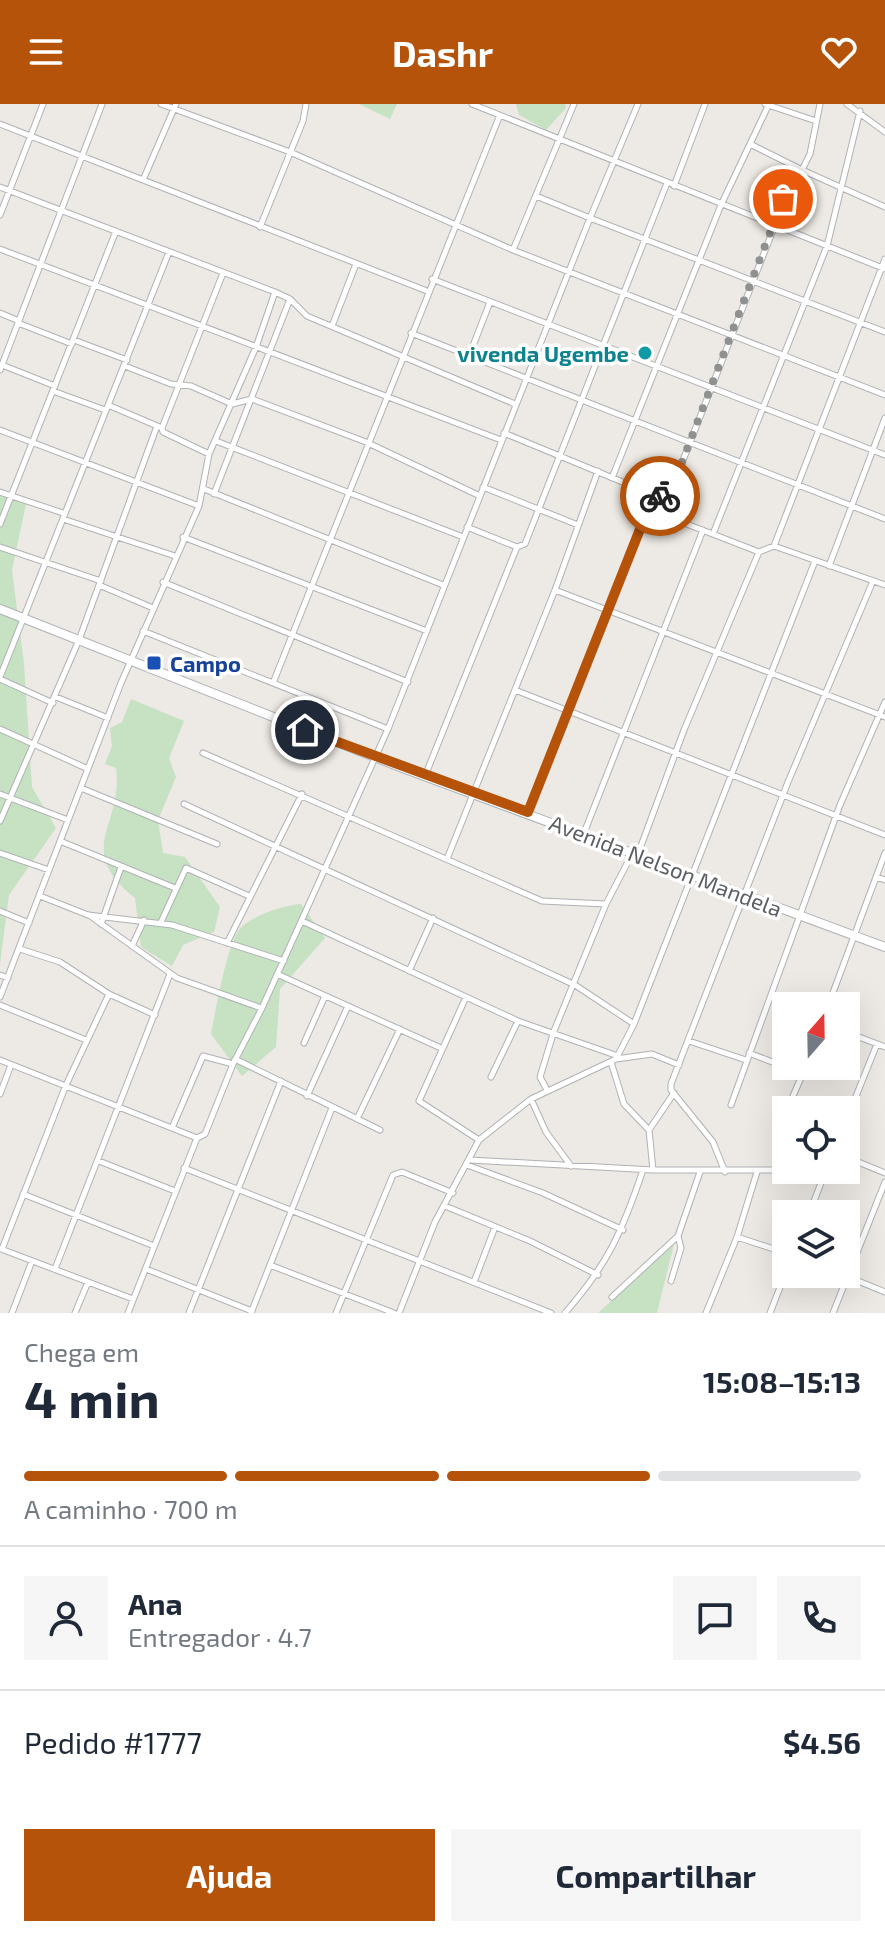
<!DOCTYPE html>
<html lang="pt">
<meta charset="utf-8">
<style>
body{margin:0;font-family:"Exo 2",sans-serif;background:#f6f6f7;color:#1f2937;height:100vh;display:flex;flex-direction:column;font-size:30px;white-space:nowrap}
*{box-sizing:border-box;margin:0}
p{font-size:26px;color:#747a83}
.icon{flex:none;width:44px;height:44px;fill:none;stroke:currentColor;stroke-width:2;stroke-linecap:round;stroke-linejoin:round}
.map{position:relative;height:1209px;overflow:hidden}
.details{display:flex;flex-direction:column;background:#fff;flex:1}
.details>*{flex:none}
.needle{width:52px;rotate:20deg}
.buttons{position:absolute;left:772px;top:888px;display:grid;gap:16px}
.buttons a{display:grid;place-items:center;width:88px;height:88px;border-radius:0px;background:#fff;box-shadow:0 8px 32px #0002;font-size:40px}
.pin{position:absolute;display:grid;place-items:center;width:68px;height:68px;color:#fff;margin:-34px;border:4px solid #fff;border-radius:50%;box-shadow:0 2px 8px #0007}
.courier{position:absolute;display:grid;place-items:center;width:80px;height:80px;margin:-40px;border:6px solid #b45309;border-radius:50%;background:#fff;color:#222;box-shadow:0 2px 10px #0007}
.headline em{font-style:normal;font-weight:700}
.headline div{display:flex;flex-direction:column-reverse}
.headline{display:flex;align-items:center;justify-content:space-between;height:136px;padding:0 24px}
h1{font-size:52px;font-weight:700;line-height:60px}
.bar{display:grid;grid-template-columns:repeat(4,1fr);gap:12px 8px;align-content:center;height:96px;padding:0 24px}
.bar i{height:10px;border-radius:6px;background:#e0e1e3}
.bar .selected{background:#b45309}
.bar p{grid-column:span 4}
.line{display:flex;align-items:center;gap:20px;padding:0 24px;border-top:2px solid #e0e1e3}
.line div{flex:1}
.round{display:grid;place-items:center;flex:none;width:84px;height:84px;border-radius:0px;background:#f6f6f7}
.button{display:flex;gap:16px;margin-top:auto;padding:16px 24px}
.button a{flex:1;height:92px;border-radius:0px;background:#b45309;color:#fff;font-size:32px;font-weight:700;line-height:92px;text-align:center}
.button a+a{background:#f6f6f7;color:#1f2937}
header{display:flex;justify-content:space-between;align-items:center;height:104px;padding:0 24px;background:#b45309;color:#fff;font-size:36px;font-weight:700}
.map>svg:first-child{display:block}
.green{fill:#c7e1c3}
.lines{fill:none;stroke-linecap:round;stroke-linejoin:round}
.street-casing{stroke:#afb2b5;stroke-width:7}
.secondary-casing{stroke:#b0b4b7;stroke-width:10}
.street{stroke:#fff;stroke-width:5}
.secondary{stroke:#fff;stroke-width:8}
.done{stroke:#8f9090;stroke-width:8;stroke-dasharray:0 14.4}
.route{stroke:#b45309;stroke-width:10}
.culture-dot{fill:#0f9aa8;stroke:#fff;stroke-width:3}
.transit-dot{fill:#1a4fb4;stroke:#fff;stroke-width:3}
.labels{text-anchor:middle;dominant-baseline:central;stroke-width:7;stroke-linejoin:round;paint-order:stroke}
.culture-label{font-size:22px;font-weight:bold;fill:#0d838f;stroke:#fff;text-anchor:end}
.transit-label{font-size:22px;font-weight:bold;fill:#164399;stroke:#fff;text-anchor:start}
.street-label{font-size:22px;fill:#5c6063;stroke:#fff}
</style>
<header><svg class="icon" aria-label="menu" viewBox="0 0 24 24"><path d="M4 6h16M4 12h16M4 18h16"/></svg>Dashr<svg class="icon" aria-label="heart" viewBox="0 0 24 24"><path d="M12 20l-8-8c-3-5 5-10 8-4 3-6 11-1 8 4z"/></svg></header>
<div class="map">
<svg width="885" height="1209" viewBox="0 0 885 1209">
<rect width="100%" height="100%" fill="#ede9e4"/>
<path class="green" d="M359,0H397L390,15Z
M516,0H565L566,4L546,26L519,11Z
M0,389L26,400L12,466L24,560L32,683L56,724L9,791L0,860Z
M131,595L184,617L169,654L176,673L158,716L163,749L185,753L220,803L214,828L183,841L172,862L141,843L135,794C73,744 124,722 116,664L105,660L112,642L110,624L122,618Z
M301,800L325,834L280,885L276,943L242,972L211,930C215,909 227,841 239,826C250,812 284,801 301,800Z
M674,1140L657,1209H598Z"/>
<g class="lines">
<defs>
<path id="street" d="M161,0L290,48L513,146L885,291
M472,0L885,165
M765,0L816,17
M847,0L885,28
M0,20L427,187
M750,40L802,66L810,50L820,0
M143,76L176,0
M674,82L705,0
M0,83L275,188L290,195L307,212L515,300
M536,92L590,114L638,0
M0,111L43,0
M260,123L303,17L306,0
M0,145L501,336
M513,146L574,0
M432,175L885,351
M0,209L19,217
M18,219L72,240
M332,222L356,160
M411,229L885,415
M74,236L127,256
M469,252L490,198
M2,261L55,282
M125,262L171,280L191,282L232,300L252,295L366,338L480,392
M0,266L102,0
M53,287L105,306
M108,301L162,324L163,328L209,350
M162,324L223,169
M0,326L199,402
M504,329L654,391L648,405
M216,337L463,433
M612,374L721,101L769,0
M483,383L578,421
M204,385L443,481
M0,388L63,409
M214,390L290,195
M654,391H665L671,387L795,70L802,66L885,103
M63,415L175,452
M0,420L116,127
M467,423L517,443L525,440L667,79
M713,430L827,142L860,7
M183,433L427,527
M774,442L885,155
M0,443L101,477
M829,462L885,314
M163,478L408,578
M99,481L153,504
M555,486L885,613
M143,527L388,625
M0,573L169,148
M0,575L53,599
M273,579L500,11
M515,586L885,731
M56,593L108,614
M0,625L88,665
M203,649L542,797L606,800L632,750
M425,672L517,443
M81,684L217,740
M0,690L68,716
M184,700L575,881L634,920
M528,708L648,405L759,448L774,442L885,481
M0,717L79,536L157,322
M584,729L703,426
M60,737L175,784
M0,749L49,766
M638,750L684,626L759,448
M447,755L555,486L598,367
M876,773L885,776
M40,792L88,811L172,821L284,857
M0,807L29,819
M89,811L177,874L261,904
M302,817L518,917L618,952
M161,818L186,764L249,792
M101,820L121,763
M227,839L302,690
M132,842L144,816
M20,845L60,858L109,890L155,911
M409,867L433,814
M277,870L441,944
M0,871L8,874
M0,893L121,579L199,402L209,350L256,243L275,188
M466,893L419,997L479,1036
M0,901L86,936
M828,902L885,749
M846,928L885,943
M689,937L746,956
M304,939L325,892
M749,949L803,970
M235,955L380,1026
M616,955L634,920L815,457
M0,956L197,1034
M611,958L624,1000L649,1026
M491,973L518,917
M547,986L540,973L554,927L606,800
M0,990L11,961
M307,992L348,902
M531,995L546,1028L571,1062
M731,1001L840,701L885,598
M787,1006L806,962
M786,1009L782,1022L786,1027
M357,1015L400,925
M846,1017L877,940
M172,1024L203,952L233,960
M846,1053L885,1069
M470,1056L653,1066H808
M99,1057L175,1087
M467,1061L543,1089L623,1126
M184,1064L551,1209
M653,1066L649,1026L674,989
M725,1068L713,1038L671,986V980L788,678L873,477
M23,1090L154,1142
M445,1102L530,1137L598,1171
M809,1110L826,1066
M737,1133L786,1149
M1,1145L133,1195
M2,1145L66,981L109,890
M270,1161L394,1209
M55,1165L170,870
M146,1165L252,1207
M841,1170L885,1188
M671,1177L681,1144L678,1132L700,1068
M474,1178L495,1123
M612,1193L678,1132
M12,1209L32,1157
M75,1209L88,1178
M128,1209L197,1034L205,1030L233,960L262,904L388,625L590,114L885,228
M189,1209L281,977
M251,1209L332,1004
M336,1209L393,1071L402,1068L453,1089
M399,1209L435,1118L479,1036L531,995L616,955L652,950L679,961
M565,1209C608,1160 622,1128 643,1066
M706,1209L737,1133L757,1068
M770,1209L786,1168
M833,1209L885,1078"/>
<path id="secondary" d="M0,505L400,663L885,843"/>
</defs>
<use href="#street" class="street-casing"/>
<use href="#secondary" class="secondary-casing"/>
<use href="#street" class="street"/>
<use href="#secondary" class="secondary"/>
</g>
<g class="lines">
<path class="done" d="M660,392L671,387L783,95"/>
<path class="route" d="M305,626L528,708L648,405L654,391L660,392"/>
</g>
<circle class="culture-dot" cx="645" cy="249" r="8"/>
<rect class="transit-dot" x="146" y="551" width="16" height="16" rx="4"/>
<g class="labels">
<g class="culture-label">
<text x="629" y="249">vivenda Ugembe</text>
</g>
<g class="transit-label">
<text x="170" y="559">Campo</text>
</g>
<g class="street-label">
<text transform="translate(666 761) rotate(21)">Avenida Nelson Mandela</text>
</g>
</g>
</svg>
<div class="buttons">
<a><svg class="needle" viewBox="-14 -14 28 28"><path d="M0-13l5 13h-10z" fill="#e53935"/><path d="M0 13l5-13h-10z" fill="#747a83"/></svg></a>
<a><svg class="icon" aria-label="locate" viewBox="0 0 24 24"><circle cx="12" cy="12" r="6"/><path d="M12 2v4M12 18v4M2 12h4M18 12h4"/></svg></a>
<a><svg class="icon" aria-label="layers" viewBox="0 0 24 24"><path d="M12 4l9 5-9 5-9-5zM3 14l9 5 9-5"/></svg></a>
</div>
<div class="pin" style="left:783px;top:95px;background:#ea580c"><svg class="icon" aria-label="bag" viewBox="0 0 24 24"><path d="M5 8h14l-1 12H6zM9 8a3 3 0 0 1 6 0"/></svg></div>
<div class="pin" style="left:305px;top:626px;background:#1f2937"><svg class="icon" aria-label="home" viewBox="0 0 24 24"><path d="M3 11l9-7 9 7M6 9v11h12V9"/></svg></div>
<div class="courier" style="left:660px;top:392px"><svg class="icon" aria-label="bike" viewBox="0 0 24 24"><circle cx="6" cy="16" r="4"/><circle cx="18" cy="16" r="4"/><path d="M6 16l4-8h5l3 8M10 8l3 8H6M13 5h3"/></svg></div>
</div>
<section class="details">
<div class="headline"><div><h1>4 min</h1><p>Chega em</p></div><em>15:08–15:13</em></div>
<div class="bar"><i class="selected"></i><i class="selected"></i><i class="selected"></i><i></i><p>A caminho · 700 m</p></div>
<div class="line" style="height:144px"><a class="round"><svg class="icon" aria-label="person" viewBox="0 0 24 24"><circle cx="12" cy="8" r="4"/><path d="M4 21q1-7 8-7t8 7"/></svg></a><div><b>Ana</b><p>Entregador · 4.7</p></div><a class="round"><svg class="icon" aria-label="chat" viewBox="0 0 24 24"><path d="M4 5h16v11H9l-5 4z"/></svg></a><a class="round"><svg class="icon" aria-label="phone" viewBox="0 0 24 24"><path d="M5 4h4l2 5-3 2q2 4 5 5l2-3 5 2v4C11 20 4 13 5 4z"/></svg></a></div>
<div class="line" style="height:104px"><div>Pedido #1777</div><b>$4.56</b></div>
<div class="button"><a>Ajuda</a><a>Compartilhar</a></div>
</section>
